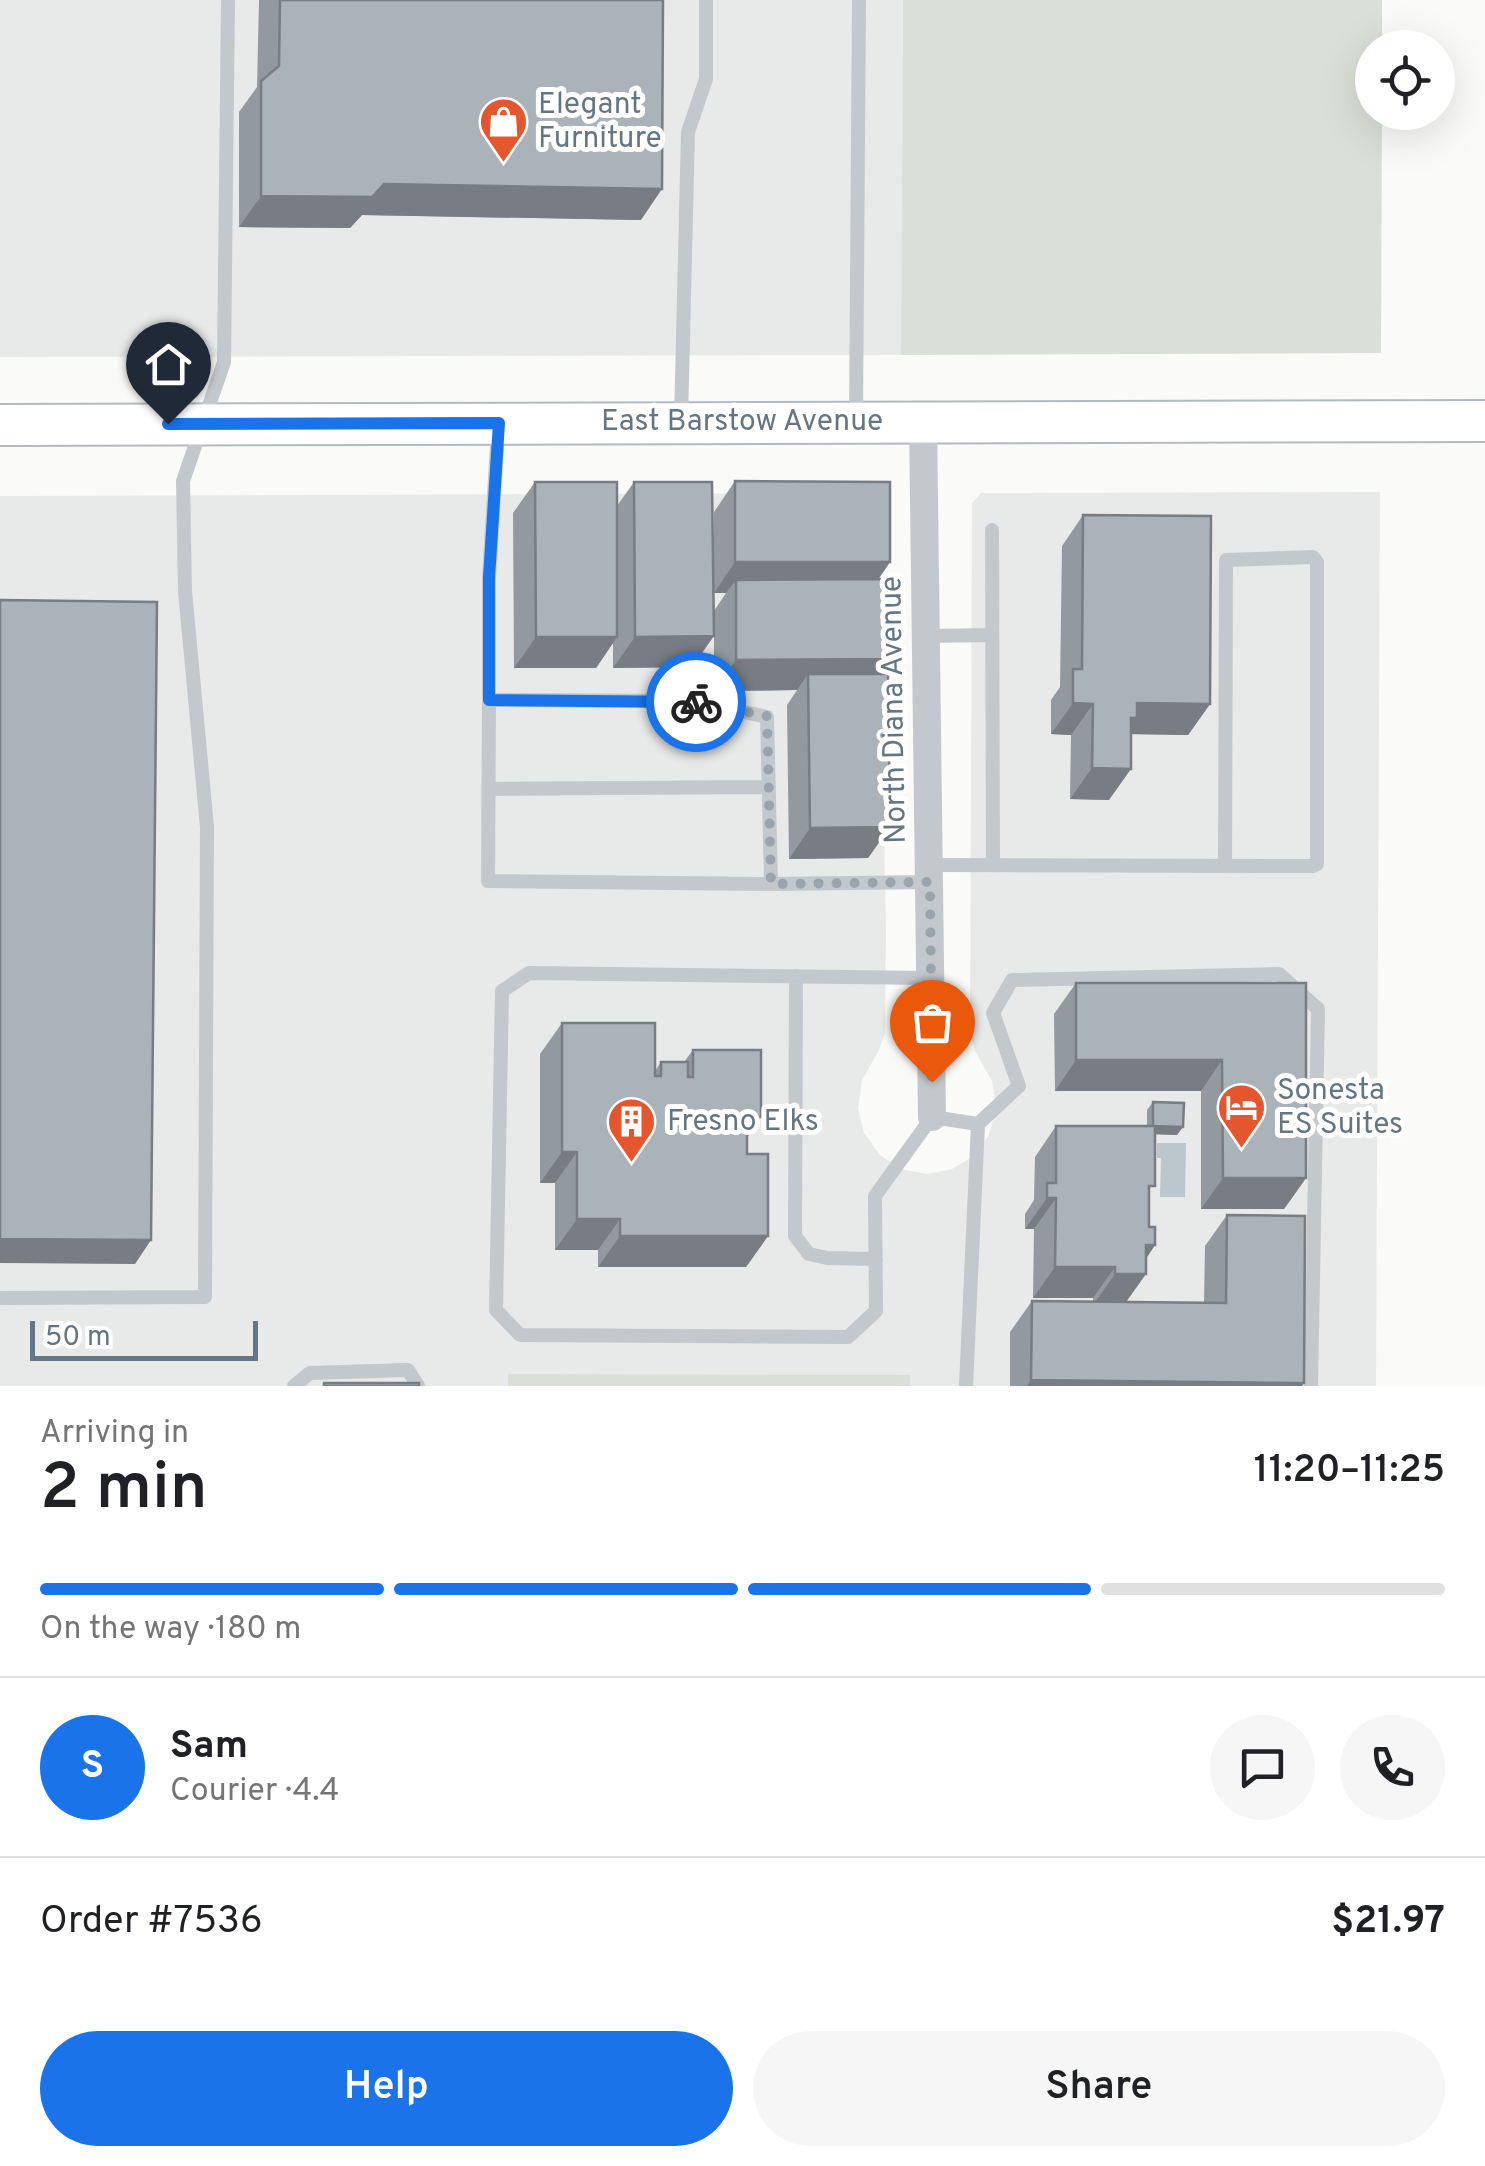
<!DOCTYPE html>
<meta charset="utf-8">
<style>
body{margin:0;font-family:Overpass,sans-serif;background:#f6f6f6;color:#202124;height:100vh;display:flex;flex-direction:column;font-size:38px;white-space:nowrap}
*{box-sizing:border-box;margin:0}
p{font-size:32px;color:#757577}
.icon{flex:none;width:55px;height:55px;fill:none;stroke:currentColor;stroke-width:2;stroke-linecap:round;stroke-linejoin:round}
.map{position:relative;height:1386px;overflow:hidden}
.sheet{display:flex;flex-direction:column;background:#fff;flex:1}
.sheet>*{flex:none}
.controls{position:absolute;left:1355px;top:30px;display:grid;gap:20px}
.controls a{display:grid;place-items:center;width:100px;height:100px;border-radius:50%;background:#fff;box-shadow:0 10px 40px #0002;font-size:50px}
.scale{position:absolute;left:30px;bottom:25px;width:228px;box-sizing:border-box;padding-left:10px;border:5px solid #657683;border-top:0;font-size:28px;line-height:35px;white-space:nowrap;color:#657683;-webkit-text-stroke:8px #fff;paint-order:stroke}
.pin{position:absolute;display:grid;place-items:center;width:85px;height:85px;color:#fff;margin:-102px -42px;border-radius:50% 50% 50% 0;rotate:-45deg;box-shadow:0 0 10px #0007}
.pin .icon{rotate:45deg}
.courier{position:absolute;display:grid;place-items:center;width:100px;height:100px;margin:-50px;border:8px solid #1a73e8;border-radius:50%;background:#fff;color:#222;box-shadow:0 2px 12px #0007}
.summary em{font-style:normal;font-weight:600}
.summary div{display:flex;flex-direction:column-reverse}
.summary{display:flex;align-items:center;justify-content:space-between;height:170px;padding:0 40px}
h1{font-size:65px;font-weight:600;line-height:75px}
.bar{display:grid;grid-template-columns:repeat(4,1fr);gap:15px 10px;align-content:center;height:120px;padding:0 40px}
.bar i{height:12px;border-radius:8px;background:#e0e0e0}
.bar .active{background:#1a73e8}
.bar p{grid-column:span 4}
.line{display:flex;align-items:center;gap:25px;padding:0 40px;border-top:2px solid #e0e0e0}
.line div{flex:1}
.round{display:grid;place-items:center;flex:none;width:105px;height:105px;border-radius:52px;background:#f6f6f6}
.primary-button{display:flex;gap:20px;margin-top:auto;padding:20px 40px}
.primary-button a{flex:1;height:115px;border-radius:60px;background:#1a73e8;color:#fff;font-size:40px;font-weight:600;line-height:115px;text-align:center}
.primary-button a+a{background:#f6f6f6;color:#202124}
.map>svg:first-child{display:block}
.built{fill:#e8e9e9}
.green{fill:#dadfd7}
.water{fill:#bbc7cb}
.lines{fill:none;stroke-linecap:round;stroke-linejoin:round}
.secondary-casing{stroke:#b3babf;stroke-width:44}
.service{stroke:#c3c8cc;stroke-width:14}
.minor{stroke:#c3c8cc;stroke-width:28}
.secondary{stroke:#fff;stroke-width:40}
.wall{fill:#929a9f}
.shaded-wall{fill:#777d82}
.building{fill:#aab3b9;stroke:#777d82;stroke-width:2.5}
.done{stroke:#99a4ac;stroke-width:10;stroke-dasharray:0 18}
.route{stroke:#1a73e8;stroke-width:12}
.labels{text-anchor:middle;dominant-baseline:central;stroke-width:10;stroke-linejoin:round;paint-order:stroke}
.poi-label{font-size:30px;fill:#657683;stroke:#fff;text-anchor:start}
.street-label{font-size:30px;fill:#657683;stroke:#fff}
</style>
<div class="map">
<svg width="1485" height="1386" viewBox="0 0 1485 1386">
<rect width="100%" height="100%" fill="#fafaf8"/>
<path class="built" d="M0,0H903L901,355L0,357Z
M1380,492L1376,1386H0V496L878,493L886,931L885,1033L879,1050L862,1080L858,1109L864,1133L880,1155L901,1169L927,1174L952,1169L974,1156L989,1135L996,1109L992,1081L975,1051L970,1033L972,503L981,493Z"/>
<path class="green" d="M903,0H1382V47L1372,48V112L1382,113L1381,353L901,355Z
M508,1374L910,1375V1386H508Z"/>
<path class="water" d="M1157,1143H1186L1185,1197H1160L1161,1158H1157Z"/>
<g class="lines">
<defs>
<path id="secondary" d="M0,425L1485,421"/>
</defs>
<use href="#secondary" class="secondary-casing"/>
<path class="service" d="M681,421L688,132L706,79V0
M856,421L859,0
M498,429L489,578V700L695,701L767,717L771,884L929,882
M992,530L993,865
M927,636L992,635
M489,700L488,881L771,884
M489,789L769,787
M929,865L1313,866L1317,864V562L1313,557L1226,560L1225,866
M796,976L795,1236L809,1254L827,1258L876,1259
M930,978L529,973L502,991L496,1310L520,1335L848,1337L876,1311L875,1196L932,1117L978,1124
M0,1298L205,1297L207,827L185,591L183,481L224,362L228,0
M294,1386L310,1373L408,1370L418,1386
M966,1386L978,1124L1019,1086L993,1013L1012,980L1279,974L1318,1009L1311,1386"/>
<path class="minor" d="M923,422L932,1117"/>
<use href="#secondary" class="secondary"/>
</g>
<path class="wall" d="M259,0H663L641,220L362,215L350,228L239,227V112L257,87Z
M735,481L890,562L878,580L890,659L880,674L890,827L868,858L789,859L787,705L797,690L714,691V611L726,593H714V512Z
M535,482L617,506L634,482L692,667L613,668V643L596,668H514L513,513Z
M1083,515L1210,704L1188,735L1131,734L1109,800L1070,799L1071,735L1051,734V700L1060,687L1062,546Z
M1076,983H1306V1178L1284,1209H1201V1091H1055L1054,1014Z
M562,1023L655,1071L661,1062H684L693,1050L747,1138V1154L768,1236L746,1267H598V1250H555V1183H540V1054Z
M1153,1102L1177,1135L1155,1134L1149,1194V1227L1155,1245L1146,1259L1126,1302L1204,1303L1205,1246L1227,1215L1304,1383L1302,1386H1010V1332L1032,1301L1093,1302V1298H1033L1034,1229H1025V1214L1034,1200L1035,1157L1056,1126H1147V1110Z"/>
<path class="shaded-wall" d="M384,184L662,189L641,220L362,215L350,228L239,227L261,196Z
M735,562H890L868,593L736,580L726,593H714Z
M714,636L692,667L613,668L635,637Z
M536,637H617L596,668H514Z
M890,659L868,690L808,674L797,690L714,691L736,660Z
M1073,703L1093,704L1071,735L1051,734Z
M1137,703L1210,704L1188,735L1125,734Z
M1092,768L1131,769L1109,800L1070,799Z
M890,827L868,858L789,859L810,828Z
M1076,1060H1222L1201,1091H1055Z
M747,1117H761L740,1148Z
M1153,1126L1183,1127L1177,1135L1147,1134Z
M562,1152H577L555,1183H540Z
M1223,1178H1306L1284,1209H1201Z
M1047,1198H1056L1034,1229H1025Z
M577,1219H620L598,1250H555Z
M620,1236H768L746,1267H598Z
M0,1239L151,1240L135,1264L0,1263Z
M1146,1245H1155L1135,1274H1146L1124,1305H1093L1115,1274Z
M1055,1267H1115L1093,1298H1033Z
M1031,1380L1304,1383L1302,1386H1027Z"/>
<path class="building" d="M280,0H663L662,189L384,184L372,197L261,196V81L279,66Z
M735,481L890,482V562H735Z
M535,482H617V637H536Z
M634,482H712L714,636L635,637Z
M1083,515L1211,516L1210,704L1137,703V718H1131V769L1092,768L1093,704L1073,703V669H1082Z
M889,579L890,659L736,660V580Z
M0,600L157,602L151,1240L0,1239Z
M808,674H888L890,827L810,828Z
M1076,983H1306V1178H1223L1222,1060H1076Z
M562,1023H655V1076H661V1062H688V1077H693V1050H761V1117H747V1154H768V1236H620V1219H577V1152H562Z
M1153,1102L1184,1103L1183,1127L1153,1126Z
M1056,1126H1155V1186H1149V1227H1155V1245H1146V1274H1115V1267H1055L1056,1198H1047V1183H1056Z
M1227,1215L1305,1216L1304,1383L1031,1380L1032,1301L1226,1303Z
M324,1383H419V1386H324Z"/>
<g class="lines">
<path class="done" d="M696,702L767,716L771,884L930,882L932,1082"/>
<path class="route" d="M168,424L499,423L489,578V700L696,702"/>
</g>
<defs>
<symbol id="shop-pin" viewBox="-11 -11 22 30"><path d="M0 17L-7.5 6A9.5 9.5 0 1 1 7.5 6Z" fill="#e4572e" stroke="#fff"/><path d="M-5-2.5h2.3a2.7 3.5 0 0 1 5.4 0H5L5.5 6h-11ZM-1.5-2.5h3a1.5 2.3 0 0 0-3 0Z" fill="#fff"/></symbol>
<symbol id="hotel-pin" viewBox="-11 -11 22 30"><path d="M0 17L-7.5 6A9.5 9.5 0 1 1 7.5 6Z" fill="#e4572e" stroke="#fff"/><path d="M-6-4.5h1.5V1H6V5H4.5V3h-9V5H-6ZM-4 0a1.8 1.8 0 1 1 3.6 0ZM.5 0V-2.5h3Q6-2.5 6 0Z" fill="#fff"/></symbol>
<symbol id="building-pin" viewBox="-11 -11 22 30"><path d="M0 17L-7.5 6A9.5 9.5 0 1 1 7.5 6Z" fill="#e4572e" stroke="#fff"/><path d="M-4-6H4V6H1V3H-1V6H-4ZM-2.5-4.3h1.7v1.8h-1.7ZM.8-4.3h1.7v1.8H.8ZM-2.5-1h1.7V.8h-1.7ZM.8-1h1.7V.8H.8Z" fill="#fff"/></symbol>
</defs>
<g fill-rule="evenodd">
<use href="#shop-pin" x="476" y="94" width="55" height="75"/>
<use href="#hotel-pin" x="1214" y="1080" width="55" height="75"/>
<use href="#building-pin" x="604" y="1094" width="55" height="75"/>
</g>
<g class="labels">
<g class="poi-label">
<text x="538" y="105">Elegant<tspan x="538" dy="34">Furniture</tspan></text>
<text x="1277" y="1091">Sonesta<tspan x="1277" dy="34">ES Suites</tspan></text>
<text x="667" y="1122">Fresno Elks</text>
</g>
<g class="street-label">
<text x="742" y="422">East Barstow Avenue</text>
<text transform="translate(895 710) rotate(-91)">North Diana Avenue</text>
</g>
</g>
</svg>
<div class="controls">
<a><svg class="icon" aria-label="locate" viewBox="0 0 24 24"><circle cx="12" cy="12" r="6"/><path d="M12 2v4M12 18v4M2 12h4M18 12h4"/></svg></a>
</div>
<div class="scale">50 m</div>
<div class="pin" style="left:932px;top:1082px;background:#ea580c"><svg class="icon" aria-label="bag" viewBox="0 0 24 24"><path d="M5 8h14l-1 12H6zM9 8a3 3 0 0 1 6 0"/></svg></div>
<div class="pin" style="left:168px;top:424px;background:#1f2937"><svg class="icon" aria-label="home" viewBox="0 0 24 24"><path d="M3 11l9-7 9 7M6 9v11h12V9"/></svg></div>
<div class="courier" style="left:696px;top:702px"><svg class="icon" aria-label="bike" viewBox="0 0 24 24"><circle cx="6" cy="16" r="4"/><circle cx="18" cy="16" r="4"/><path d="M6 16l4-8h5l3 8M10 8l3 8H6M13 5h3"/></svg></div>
</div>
<section class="sheet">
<div class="summary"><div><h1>2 min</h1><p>Arriving in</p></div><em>11:20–11:25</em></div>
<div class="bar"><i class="active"></i><i class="active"></i><i class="active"></i><i></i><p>On the way · 180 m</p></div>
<div class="line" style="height:180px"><b class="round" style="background:#1a73e8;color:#fff">S</b><div><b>Sam</b><p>Courier · 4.4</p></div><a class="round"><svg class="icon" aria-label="chat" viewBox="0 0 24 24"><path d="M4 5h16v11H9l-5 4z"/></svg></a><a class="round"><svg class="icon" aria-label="phone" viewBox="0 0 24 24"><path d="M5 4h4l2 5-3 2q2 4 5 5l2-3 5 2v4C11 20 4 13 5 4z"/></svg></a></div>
<div class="line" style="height:130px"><div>Order #7536</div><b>$21.97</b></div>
<div class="primary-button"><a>Help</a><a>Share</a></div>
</section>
